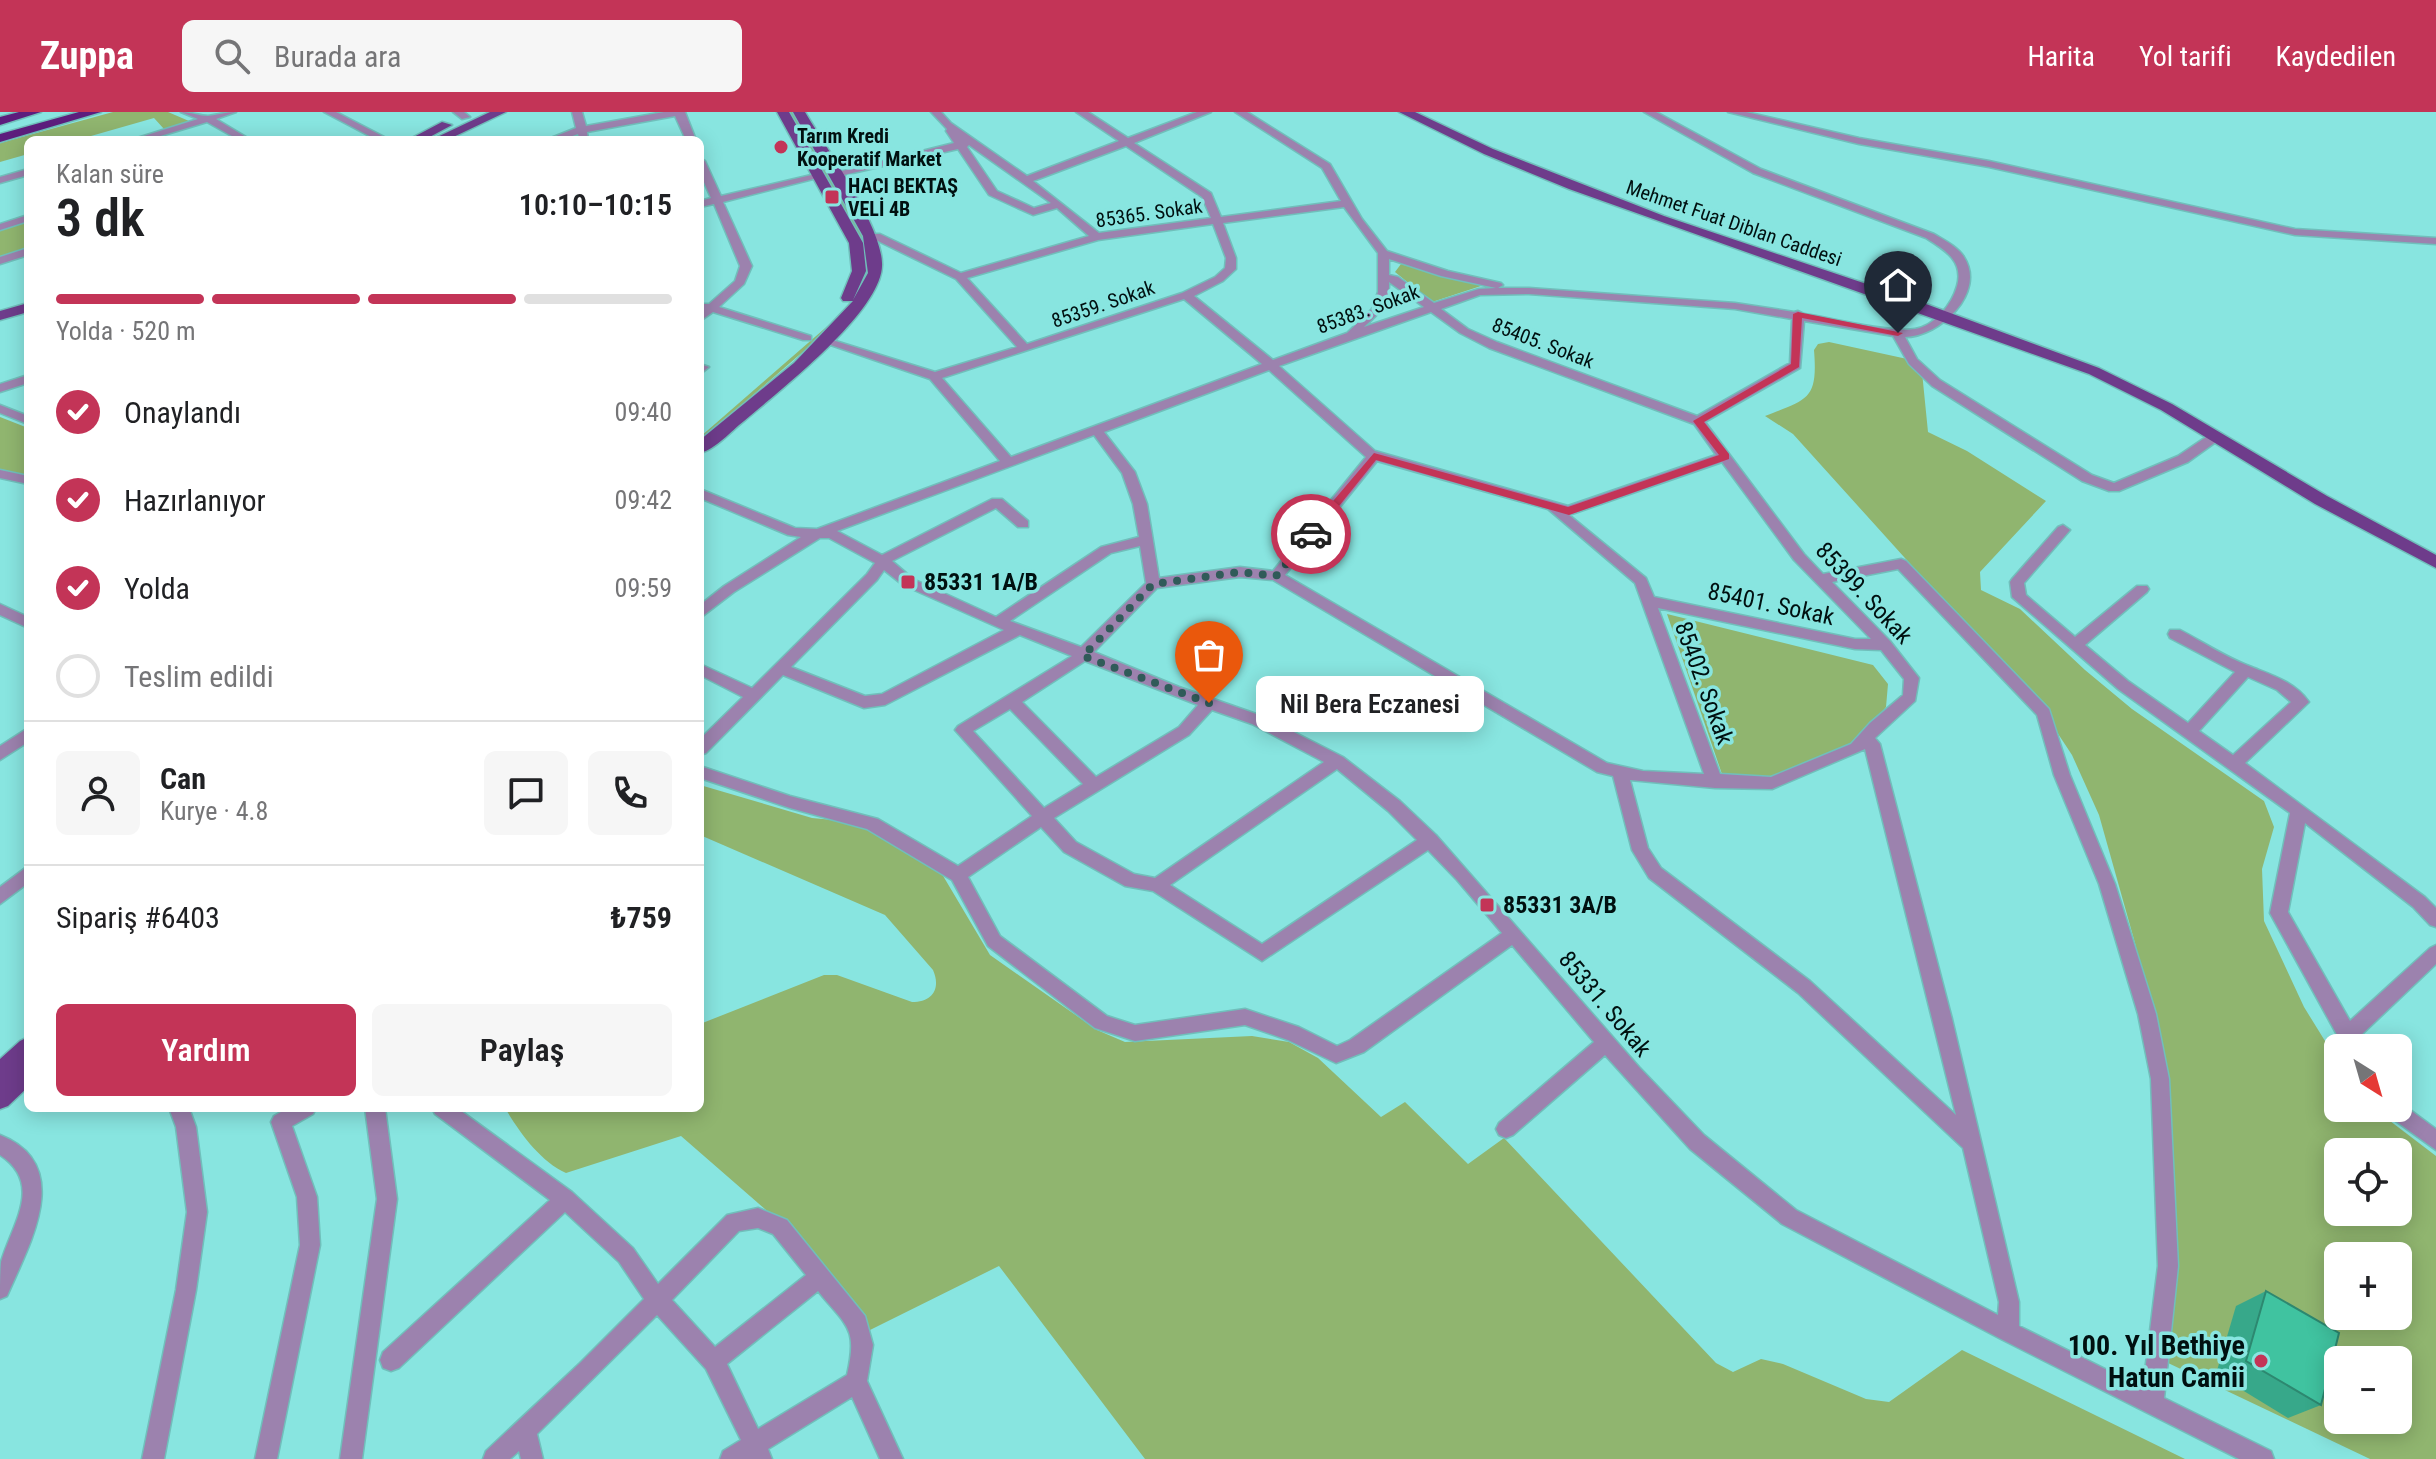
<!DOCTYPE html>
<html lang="tr">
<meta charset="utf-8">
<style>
body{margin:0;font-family:"Roboto Condensed",sans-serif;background:#f6f6f6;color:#202124;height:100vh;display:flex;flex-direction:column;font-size:30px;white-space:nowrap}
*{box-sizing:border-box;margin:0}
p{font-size:26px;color:#757577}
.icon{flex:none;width:44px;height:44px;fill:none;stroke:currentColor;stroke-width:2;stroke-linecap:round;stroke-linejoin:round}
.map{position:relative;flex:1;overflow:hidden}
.side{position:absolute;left:24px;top:24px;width:680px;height:976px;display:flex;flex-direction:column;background:#fff;border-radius:12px;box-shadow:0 4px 20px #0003}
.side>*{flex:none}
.needle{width:52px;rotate:143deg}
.controls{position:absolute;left:2324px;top:922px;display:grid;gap:16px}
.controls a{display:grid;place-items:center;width:88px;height:88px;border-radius:12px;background:#fff;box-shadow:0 4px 20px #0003;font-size:40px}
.pin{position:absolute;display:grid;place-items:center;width:68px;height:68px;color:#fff;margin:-82px -34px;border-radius:50% 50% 50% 0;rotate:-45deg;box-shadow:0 0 8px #0007}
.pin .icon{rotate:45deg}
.courier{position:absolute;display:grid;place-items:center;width:80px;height:80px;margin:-40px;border:6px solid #c33457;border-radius:50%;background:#fff;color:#222;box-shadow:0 2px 10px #0007}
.bubble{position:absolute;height:56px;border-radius:12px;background:#fff;box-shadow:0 4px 20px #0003;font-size:26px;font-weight:600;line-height:56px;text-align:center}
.head em{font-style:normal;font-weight:600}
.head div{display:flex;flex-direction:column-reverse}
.head{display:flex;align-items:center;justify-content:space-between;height:136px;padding:0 32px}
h1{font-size:52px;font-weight:600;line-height:60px}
.bar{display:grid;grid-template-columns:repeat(4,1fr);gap:12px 8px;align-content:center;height:96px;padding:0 32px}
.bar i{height:10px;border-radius:6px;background:#e0e0e0}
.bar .on{background:#c33457}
.bar p{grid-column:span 4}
.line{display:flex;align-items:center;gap:20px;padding:0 32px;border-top:2px solid #e0e0e0}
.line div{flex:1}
.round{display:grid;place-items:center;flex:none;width:84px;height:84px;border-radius:12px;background:#f6f6f6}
ol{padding:0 32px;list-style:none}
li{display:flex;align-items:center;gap:24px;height:88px}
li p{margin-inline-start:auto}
li .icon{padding:8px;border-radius:50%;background:#c33457;color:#fff;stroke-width:4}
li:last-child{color:#757577}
li i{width:44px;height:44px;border:4px solid #e0e0e0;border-radius:50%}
.primary-button{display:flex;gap:16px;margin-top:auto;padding:16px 32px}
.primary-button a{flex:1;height:92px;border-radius:12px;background:#c33457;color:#fff;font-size:32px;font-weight:600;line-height:92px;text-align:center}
.primary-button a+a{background:#f6f6f6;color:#202124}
header{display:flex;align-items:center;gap:48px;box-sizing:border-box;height:112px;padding:0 40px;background:#c33457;color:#fff}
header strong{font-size:38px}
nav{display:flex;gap:44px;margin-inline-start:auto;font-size:28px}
.search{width:560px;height:72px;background:#f6f6f6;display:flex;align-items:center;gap:20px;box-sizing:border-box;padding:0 28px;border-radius:12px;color:#757577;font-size:30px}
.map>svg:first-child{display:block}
.green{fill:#90b56f;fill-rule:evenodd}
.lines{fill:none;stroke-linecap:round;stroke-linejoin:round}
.minor-casing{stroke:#70bfbb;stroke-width:3}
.major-casing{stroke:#70bfbb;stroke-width:3}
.highway-casing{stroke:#70bfbb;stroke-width:3}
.minor{fill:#9c82ae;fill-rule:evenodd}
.major{fill:#6e3c8b;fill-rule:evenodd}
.highway{fill:#5d1d7d;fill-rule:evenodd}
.wall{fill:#37a88a}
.building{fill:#40c3a0;stroke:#2d8870;stroke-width:2}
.route{fill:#c33457}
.done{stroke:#305b59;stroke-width:8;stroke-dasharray:0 14.4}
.poi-dot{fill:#c33457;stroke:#88e5e0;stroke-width:3}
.labels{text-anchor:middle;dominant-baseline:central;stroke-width:7;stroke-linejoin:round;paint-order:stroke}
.far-poi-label{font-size:20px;font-weight:bold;fill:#001010;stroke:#88e5e0;text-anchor:start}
.far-street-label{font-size:20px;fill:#001010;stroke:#88e5e0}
.poi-label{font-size:24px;font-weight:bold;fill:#001010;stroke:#88e5e0;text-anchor:start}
.street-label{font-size:24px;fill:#001010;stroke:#88e5e0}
.near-poi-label{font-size:28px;font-weight:bold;fill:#001010;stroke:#88e5e0;text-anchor:end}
</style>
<header>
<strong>Zuppa</strong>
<div class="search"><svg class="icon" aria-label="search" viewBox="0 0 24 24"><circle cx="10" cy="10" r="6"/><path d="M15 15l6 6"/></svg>Burada ara</div>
<nav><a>Harita</a><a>Yol tarifi</a><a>Kaydedilen</a></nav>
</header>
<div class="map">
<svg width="2436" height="1347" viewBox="0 0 2436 1347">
<rect width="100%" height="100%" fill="#88e5e0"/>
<path class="green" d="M113,0H168L189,9L164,17L154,6L77,28H28V42L0,50V31Z
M789,0H792L866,129L870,163L864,176L835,212L700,329V325L831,211C855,187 873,165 862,130Z
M28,109V135L0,145V118Z
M1401,152L1443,165L1484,173L1432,190L1395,160Z
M1829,230L1921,250L1928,320L1967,339L2046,389L1980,460L1981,478L2020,497L2085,558L2132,597L2264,689L2274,715L2262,757L2264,809L2304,895L2338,950V996H2373L2436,1044V1347H2370L2166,1250L2178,1133L2164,953L2135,831L2099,703L2072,643L2043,599L1793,322L1765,304C1808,287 1818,288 1814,238L1818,232ZM2338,1040H2398V1100H2338ZM2338,1144H2398V1204H2338ZM2338,1248H2398V1308H2338Z
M0,305L28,316V364L0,357Z
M1667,502L1873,553L1888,572L1886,595L1863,625L1816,649L1767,668L1723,665Z
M700,673L812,706L865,711L939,757L990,843L1097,918L1125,930L1252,924L1289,930L1318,946L1381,1005L1405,990L1468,1052L1504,1026L1716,1251L1733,1260L1761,1247L1783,1252L1866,1287L1889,1290L1962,1238L2185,1347H1145L999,1154L870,1218L804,1131L681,1024L566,1061C540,1049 520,1021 505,996H700V912L824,863H837L912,890C933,890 941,876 933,858L885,803L700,723Z"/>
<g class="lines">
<defs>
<path id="minor" d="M181,0C190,0 200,4 208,4C217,3 226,0 236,0L216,7L251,28H239L207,10L147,28H131L198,7Z
M324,0H336L390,28H377Z
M453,0H464L470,5L462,7Z
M572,0H582L586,14L664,0H685L696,28H686L675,4L587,20L588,28H580L578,22L561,28H546L576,16Z
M931,0H941L951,11L1027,64L1119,29L1076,0H1088L1128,26L1197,0H1211L1134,31L1211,81L1221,105L1341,89L1322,56L1235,0H1247L1330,52L1362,107L1387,139L1448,159L1501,171L1503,173L1498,176H1529L1735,191L1794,200L1798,199L1804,202C1831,206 1890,221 1915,217C1935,214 1952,192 1957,174C1964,149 1945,138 1926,126L1753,61L1644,0H1656L1761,57L1934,122C1944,128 1958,135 1964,145C1987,181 1939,225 1905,225L1917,247L1940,268L2092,363L2114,371L2178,344L2212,321H2220V327L2188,350L2119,379H2109L2082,369L1932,274L1909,252L1893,224L1804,209L1800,256L1705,310L1804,442L1823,462L1901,447L1906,449L2049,597L2070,663L2115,772L2156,902L2169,967L2178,1154L2164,1286L2271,1339L2274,1347H2239L2001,1227L1782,1112L1690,1037L1605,943L1513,1023L1506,1026L1499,1023L1496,1017L1499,1011L1594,930L1512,833L1364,940L1336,951L1288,928L1245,913L1135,929L1095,916L988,834L952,768L867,717L790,696L700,666V654L790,684L878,707L958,754L1032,704L955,618L958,614L1072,544L1020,523L885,593L864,596L783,563L706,641L700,643V627L743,585L700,563V552L752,576L867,462L875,451L829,426H820L734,480L700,506V493L724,474L801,425L788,423L700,386V377L795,416L817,417L1000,349L930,267L819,229L825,225L829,227L935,260L1017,235L956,167L874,127L866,126V122H880L961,161L1089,124L1057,96L1033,103L989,83L958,37L835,65L830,62L954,31L946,19L947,17ZM969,33L1051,91L1034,96L997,79L967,35ZM1126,34L1202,85L1211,106L1099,121L1033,69ZM1344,95L1378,141V180L1372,197L1347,221L1273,248L1194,184L1223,169L1236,157V146L1223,111ZM1213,112L1226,146L1225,156L1215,165L1182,181L1027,232L967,166L1098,128ZM1389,147L1441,164L1496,176L1479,177L1434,191L1398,165L1389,163ZM1389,170L1424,195L1364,215C1379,202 1390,191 1389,170ZM1529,182L1735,197L1792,207L1790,251L1697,304L1497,230L1468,217L1441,197L1480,183ZM1184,187L1262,252L1011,345L942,266ZM1431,200L1460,221L1489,236L1694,312L1716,343L1568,394L1375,339L1279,254ZM1269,258L1366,345L1273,459L1240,455L1159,466L1147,392L1135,360L1104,320ZM1094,323L1122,361L1133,392L1139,425L1101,435L996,505L913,467L892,449L996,396L1018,415H1028V409L1002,387H992L882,443L837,419ZM1377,349L1548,397L1635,471L1704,662L1643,659L1607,651L1285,463ZM1722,350L1794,448L1871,527H1855L1654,485L1646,466L1569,403ZM1140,434L1146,471L1081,535L1010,509L1111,441ZM1898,457L2037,603L2054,663L2099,772L2138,902L2151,967L2158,1154L2143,1276L2019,1214V1190L1952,907L1880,632L1875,626L1915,589L1919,566L1890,529L1832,470ZM884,458L903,473L1004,518L882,582L865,584L791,555L877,468ZM1240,465L1273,468L1597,660L1613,664L1632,738L1649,766L1798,881L1963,1036L1999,1190L1998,1203L1796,1098L1704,1023L1639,955L1436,723L1400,689L1343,645L1262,604L1179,575L1094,540L1157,476ZM1658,496L1855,537L1881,538L1904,567L1903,583L1870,611L1851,632L1771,665L1720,662ZM1085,549L1198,593L1179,615L1096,665L1022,590ZM1010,597L1083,672L1044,696L973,619ZM1212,598L1252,612L1324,650L1155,766L1134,762L1076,730L1054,706L1189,623ZM1865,637L1956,1003L1810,869L1661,756L1648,736L1630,668L1715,676L1772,677ZM1337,657L1388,699L1417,728L1262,832L1170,773ZM1041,715L1064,740L1125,774L1153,779L1262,849L1428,738L1457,768L1502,821L1350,928L1337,934L1299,915L1245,897L1135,913L1107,904L1000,824L968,765Z
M1728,0H1746L1859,26L1989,49L2295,117L2436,126V132L2295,123L1989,55L1859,32Z
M700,46L705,49L721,84L820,61L825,64L723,90L752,154L744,172L719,195L811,224V228H803L713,200L700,209V200L703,197L700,195L701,192H709L735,169L740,154L714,92L700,95V89L711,86L700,61Z
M28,57V63L0,71V65Z
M28,103V109L0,118V112Z
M28,136V143L0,152V145Z
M700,252L709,255L700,262Z
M28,263V271L0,280V272Z
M0,293L28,304V312L0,301Z
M0,358L28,364V372L0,366Z
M2063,413L2070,418L2024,471L2026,483L2075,525L2137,474H2147L2149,477L2147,480L2085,533L2128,569L2188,611L2235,560L2170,526L2168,522L2170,518H2180C2203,530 2225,545 2249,554C2271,563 2294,569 2309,590L2245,651L2425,785L2436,796V815L2430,813L2413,795L2305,711L2288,800L2350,909L2430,836L2436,833V852L2359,925L2364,936H2345L2341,930L2270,801L2290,701L2118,577L2012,485L2010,470L2012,467L2058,415ZM2248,565L2277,578L2291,590L2233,643L2199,619Z
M0,492L28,505V516L0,503Z
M28,616V630L0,648V634Z
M28,754V771L0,792V775Z
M2398,989L2436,1017V1038L2386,1002L2383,996H2398Z
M169,996H189L196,1015L207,1100L196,1178L164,1347H142L176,1178L187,1100L176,1015Z
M288,996H316L313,1002L292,1014L317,1085L320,1133L277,1347H255L300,1133L297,1085L271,1010L274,1004Z
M365,996H385L397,1087L362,1347H340L377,1087Z
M432,996H457L572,1080L633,1136L658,1172L727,1103L758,1096L787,1108L865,1204L873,1233L867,1269L903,1347H880L852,1285L768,1337L772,1347H720L723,1339L741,1328L706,1257L657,1203L537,1322L543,1347H521L519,1339L510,1347H483L486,1339L580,1251L644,1187L619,1150L565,1100L399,1256L391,1259L383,1256L380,1248L383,1240L550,1088L435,1002ZM758,1116L773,1122L806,1163L715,1235L672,1188L739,1119ZM818,1179C847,1215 858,1215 847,1263L758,1317L727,1252Z
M0,1023C76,1053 29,1133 7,1184L0,1187C0,1176 0,1161 1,1150C12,1112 44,1072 0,1043Z"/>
<path id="major" d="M490,0H506L447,28H431Z
M777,0H789L863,131L866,159L853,188L868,161L863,124L793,0H805C826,36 881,112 882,151C885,197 778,280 744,309C731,319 716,337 700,341V328L794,251L853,189H843L841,186L852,159L849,131Z
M1399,0H1415L1493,37L1664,104L1926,192L2099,256L2172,292L2327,384L2436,443V456L2315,392L2161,298L2089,262L1569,77L1484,42Z
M442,10L452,13L424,28H408Z
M28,191V200L0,208V199Z
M28,925V975L8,994L0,997V947L20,929Z"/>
<path id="highway" d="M19,0H41L0,13V5Z
M79,0H101L0,30V22Z"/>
</defs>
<use href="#minor" class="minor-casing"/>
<use href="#major" class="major-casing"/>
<use href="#highway" class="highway-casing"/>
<use href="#minor" class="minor"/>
<use href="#major" class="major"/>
<use href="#highway" class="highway"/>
</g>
<path class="wall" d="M2266,1179L2321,1293L2288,1306L2216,1262L2236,1194Z"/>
<path class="building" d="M2266,1179L2339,1221L2321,1293L2246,1249Z"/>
<path class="route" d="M1798,200L1903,221L1898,224L1802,206L1799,255L1704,310L1729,342V347L1569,403L1376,348L1315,424L1305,422L1374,341L1568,395L1719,343L1693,309L1791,252L1793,202Z"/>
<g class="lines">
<path class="done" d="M1209,591L1083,544L1153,472L1240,460L1276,464L1311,422"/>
</g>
<g class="poi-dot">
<circle cx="781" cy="35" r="8"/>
<rect x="824" y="77" width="16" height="16" rx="4"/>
<rect x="900" y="462" width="16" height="16" rx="4"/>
<rect x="1479" y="785" width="16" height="16" rx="4"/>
<circle cx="2261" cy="1249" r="8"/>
</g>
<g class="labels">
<g class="far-poi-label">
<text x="797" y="24">Tarım Kredi<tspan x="797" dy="23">Kooperatif Market</tspan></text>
<text x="848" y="74">HACI BEKTAŞ<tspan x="848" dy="23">VELİ 4B</tspan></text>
</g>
<g class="far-street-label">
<text transform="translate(1149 101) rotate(-8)">85365. Sokak</text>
<text transform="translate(1734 111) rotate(19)">Mehmet Fuat Diblan Caddesi</text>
<text transform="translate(1103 192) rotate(-19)">85359. Sokak</text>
<text transform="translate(1368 197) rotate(-20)">85383. Sokak</text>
<text transform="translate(1543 231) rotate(21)">85405. Sokak</text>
</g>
<g class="poi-label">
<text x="924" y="470">85331 1A/B</text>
<text x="1503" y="793">85331 3A/B</text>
</g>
<g class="street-label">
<text transform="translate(1864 481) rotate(47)">85399. Sokak</text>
<text transform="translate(1771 492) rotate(12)">85401. Sokak</text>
<text transform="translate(1704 571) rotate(70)">85402. Sokak</text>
<text transform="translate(1605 892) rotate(50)">85331. Sokak</text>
</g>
<g class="near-poi-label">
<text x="2245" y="1233">100. Yıl Bethiye<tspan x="2245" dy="32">Hatun Camii</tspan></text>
</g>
</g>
</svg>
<div class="controls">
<a><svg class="needle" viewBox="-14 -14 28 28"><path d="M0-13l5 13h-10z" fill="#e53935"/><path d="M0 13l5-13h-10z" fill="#757577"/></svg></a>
<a><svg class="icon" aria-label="locate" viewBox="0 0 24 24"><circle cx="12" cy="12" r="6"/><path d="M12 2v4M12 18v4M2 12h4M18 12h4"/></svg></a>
<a>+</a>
<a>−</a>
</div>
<div class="pin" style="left:1209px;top:591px;background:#ea580c"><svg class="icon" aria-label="bag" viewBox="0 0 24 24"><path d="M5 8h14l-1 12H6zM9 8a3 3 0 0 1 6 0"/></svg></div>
<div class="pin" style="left:1898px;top:221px;background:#1f2937"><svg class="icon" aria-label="home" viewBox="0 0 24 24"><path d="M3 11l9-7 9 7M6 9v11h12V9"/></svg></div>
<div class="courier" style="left:1311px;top:422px"><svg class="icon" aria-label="car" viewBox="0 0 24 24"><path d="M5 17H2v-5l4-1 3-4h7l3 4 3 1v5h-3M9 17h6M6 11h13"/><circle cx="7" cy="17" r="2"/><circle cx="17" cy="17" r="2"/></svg></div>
<div class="bubble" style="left:1256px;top:564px;width:228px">Nil Bera Eczanesi</div>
<section class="side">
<div class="head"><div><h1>3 dk</h1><p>Kalan süre</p></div><em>10:10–10:15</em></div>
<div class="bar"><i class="on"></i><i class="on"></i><i class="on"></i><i></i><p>Yolda · 520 m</p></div>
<ol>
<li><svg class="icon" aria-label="check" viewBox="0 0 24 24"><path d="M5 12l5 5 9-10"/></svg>Onaylandı<p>09:40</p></li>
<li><svg class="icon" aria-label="check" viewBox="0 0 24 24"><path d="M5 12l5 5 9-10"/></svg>Hazırlanıyor<p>09:42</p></li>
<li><svg class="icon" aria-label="check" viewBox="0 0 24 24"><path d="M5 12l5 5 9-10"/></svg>Yolda<p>09:59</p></li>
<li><i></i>Teslim edildi</li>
</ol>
<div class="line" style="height:144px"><a class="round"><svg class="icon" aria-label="person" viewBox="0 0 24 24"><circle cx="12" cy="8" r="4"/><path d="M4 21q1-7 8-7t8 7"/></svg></a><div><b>Can</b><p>Kurye · 4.8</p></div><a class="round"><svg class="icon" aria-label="chat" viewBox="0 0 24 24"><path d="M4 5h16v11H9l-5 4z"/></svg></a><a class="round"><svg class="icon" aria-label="phone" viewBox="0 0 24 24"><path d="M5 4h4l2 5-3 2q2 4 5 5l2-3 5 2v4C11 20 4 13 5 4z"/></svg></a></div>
<div class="line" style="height:104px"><div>Sipariş #6403</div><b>₺759</b></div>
<div class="primary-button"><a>Yardım</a><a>Paylaş</a></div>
</section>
</div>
